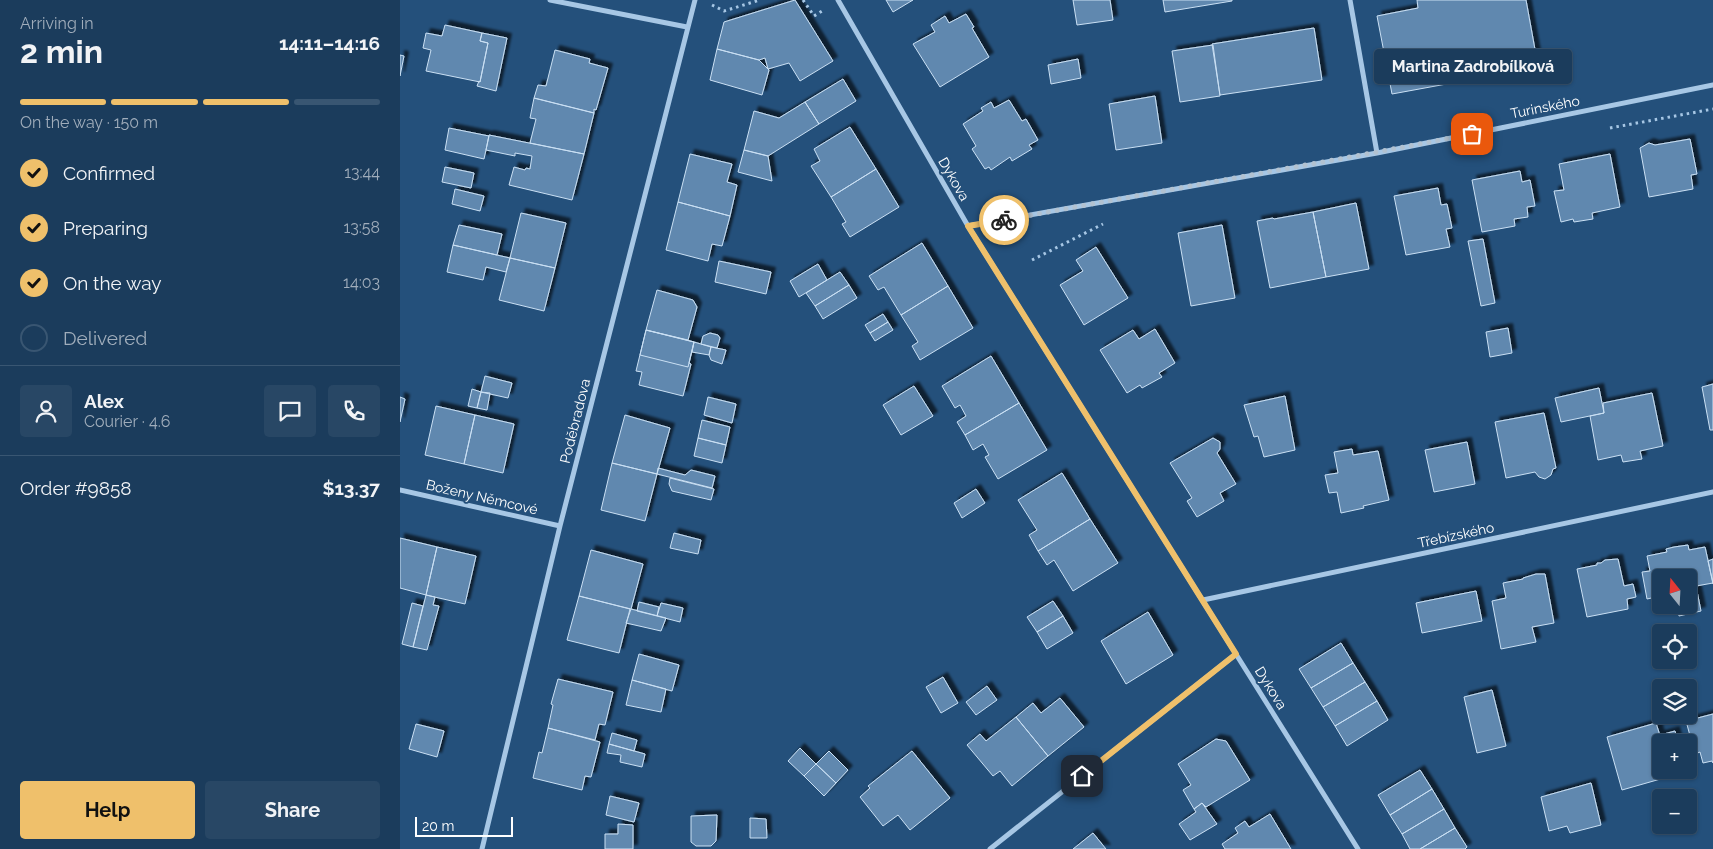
<!DOCTYPE html>
<meta charset="utf-8">
<style>
body{margin:0;font-family:Raleway,sans-serif;background:#284765;color:#f1f3f6;height:100vh;display:flex;flex-direction:column;font-size:19px;white-space:nowrap}
*{box-sizing:border-box;margin:0}
p{font-size:16px;color:#a0adbb}
.icon{flex:none;width:28px;height:28px;fill:none;stroke:currentColor;stroke-width:2;stroke-linecap:round;stroke-linejoin:round}
.map{position:relative;flex:1;overflow:hidden}
.details{display:flex;flex-direction:column;background:#1b3c5c;width:400px}
.details>*{flex:none}
.needle{width:32px;rotate:342deg}
.fabs{position:absolute;left:1252px;top:569px;display:grid;gap:10px}
.fabs a{display:grid;place-items:center;width:45px;height:45px;border-radius:5px;background:#1b3c5c;box-shadow:0 1px 4px #0004,0 0 0 1px #395672;font-size:25px}
.scale{position:absolute;left:15px;bottom:12px;width:98px;box-sizing:border-box;padding-left:5px;border:2px solid #fff;border-top:0;font-size:14px;line-height:18px;white-space:nowrap;color:#fff;-webkit-text-stroke:4px #24507b;paint-order:stroke}
.pin{position:absolute;display:grid;place-items:center;width:42px;height:42px;color:#fff;margin:-21px;border-radius:10px;box-shadow:0 2px 8px #0006}
.courier{position:absolute;display:grid;place-items:center;width:50px;height:50px;margin:-25px;border:4px solid #efc06b;border-radius:50%;background:#fff;color:#222;box-shadow:0 1px 6px #0007}
.bubble{position:absolute;height:35px;border-radius:5px;background:#1b3c5c;box-shadow:0 1px 4px #0004,0 0 0 1px #395672;font-size:16px;font-weight:700;line-height:35px;text-align:center}
.head em{font-style:normal;font-weight:700}
.head div{display:flex;flex-direction:column-reverse}
.head{display:flex;align-items:center;justify-content:space-between;height:85px;padding:0 20px}
h1{font-size:32px;font-weight:700;line-height:38px}
.bar{display:grid;grid-template-columns:repeat(4,1fr);gap:8px 5px;align-content:center;height:60px;padding:0 20px}
.bar i{height:6px;border-radius:4px;background:#395672}
.bar .active{background:#efc06b}
.bar p{grid-column:span 4}
.line{display:flex;align-items:center;gap:12px;padding:0 20px;border-top:1px solid #395672}
.line div{flex:1}
.round{display:grid;place-items:center;flex:none;width:52px;height:52px;border-radius:5px;background:#284765}
ol{padding:0 20px;list-style:none}
li{display:flex;align-items:center;gap:15px;height:55px}
li p{margin-inline-start:auto}
li .icon{padding:5px;border-radius:50%;background:#efc06b;color:#111;stroke-width:4}
li:last-child{color:#a0adbb}
li i{width:28px;height:28px;border:2px solid #395672;border-radius:50%}
.button{display:flex;gap:10px;margin-top:auto;padding:10px 20px}
.button a{flex:1;height:58px;border-radius:5px;background:#efc06b;color:#111;font-size:20px;font-weight:700;line-height:58px;text-align:center}
.button a+a{background:#284765;color:#f1f3f6}
main{display:flex;flex:1;min-height:0}
.map>svg:first-child{display:block}
.building{fill:#6188af;stroke:#cae0f4;filter:url(#shadow)}
.lines{fill:none;stroke-linecap:round;stroke-linejoin:round}
.path{stroke:#a7c7e5;stroke-width:3;stroke-dasharray:2.5 4;stroke-linecap:butt}
.minor{stroke:#a7c7e5;stroke-width:5}
.done{stroke:#b2c2d1;stroke-width:5;stroke-dasharray:0 9}
.route{stroke:#efc06b;stroke-width:6}
.labels{text-anchor:middle;dominant-baseline:central;stroke-width:4;stroke-linejoin:round;paint-order:stroke}
.street-label{font-size:14px;fill:#fff;stroke:#24507b}
</style>
<main>
<section class="details">
<div class="head"><div><h1>2 min</h1><p>Arriving in</p></div><em>14:11–14:16</em></div>
<div class="bar"><i class="active"></i><i class="active"></i><i class="active"></i><i></i><p>On the way · 150 m</p></div>
<ol>
<li><svg class="icon" aria-label="check" viewBox="0 0 24 24"><path d="M5 12l5 5 9-10"/></svg>Confirmed<p>13:44</p></li>
<li><svg class="icon" aria-label="check" viewBox="0 0 24 24"><path d="M5 12l5 5 9-10"/></svg>Preparing<p>13:58</p></li>
<li><svg class="icon" aria-label="check" viewBox="0 0 24 24"><path d="M5 12l5 5 9-10"/></svg>On the way<p>14:03</p></li>
<li><i></i>Delivered</li>
</ol>
<div class="line" style="height:90px"><a class="round"><svg class="icon" aria-label="person" viewBox="0 0 24 24"><circle cx="12" cy="8" r="4"/><path d="M4 21q1-7 8-7t8 7"/></svg></a><div><b>Alex</b><p>Courier · 4.6</p></div><a class="round"><svg class="icon" aria-label="chat" viewBox="0 0 24 24"><path d="M4 5h16v11H9l-5 4z"/></svg></a><a class="round"><svg class="icon" aria-label="phone" viewBox="0 0 24 24"><path d="M5 4h4l2 5-3 2q2 4 5 5l2-3 5 2v4C11 20 4 13 5 4z"/></svg></a></div>
<div class="line" style="height:65px"><div>Order #9858</div><b>$13.37</b></div>
<div class="button"><a>Help</a><a>Share</a></div>
</section>
<div class="map">
<svg width="1313" height="849" viewBox="0 0 1313 849">
<defs>
<filter id="shadow"><feDropShadow dx="4.5" dy="-4.5" stdDeviation="1" flood-color="#0009"/></filter>
</defs>
<rect width="100%" height="100%" fill="#24507b"/>
<path class="building" d="M395,0L433,61L400,81L389,63L368,69L365,58L359,60L317,49L324,22Z
M486,0H513L493,12Z
M673,0H710L713,20L677,25Z
M763,0H832V1L765,12Z
M1017,0H1126L1138,66L1078,78L1077,70L1051,75L1052,83L992,94L977,16L1018,8Z
M566,14L574,27L572,28L589,57L540,87L513,44L535,32L531,25L545,16L549,23Z
M45,25L82,33L80,41L88,43L80,82L26,71L31,50L23,48L26,33L42,36Z
M914,28L922,80L820,95L812,44Z
M82,33L107,38L96,91L77,86L79,81L80,82L88,43L80,41Z
M813,45L820,96L780,102L772,51Z
M317,49L359,60L369,70L362,95L310,80Z
M155,50L190,59L189,63L208,68L196,110L194,109V113L134,98L138,85L146,86Z
M0,55L4,56L0,76Z
M678,59L681,78L651,84L648,65Z
M443,79L456,101L419,124L405,102Z
M755,96L762,143L716,150L709,104Z
M134,98L194,113L184,154L130,143L136,119L130,118Z
M609,100L622,121L626,119L638,140L629,145L632,149L612,161L610,157L591,170L589,167L585,169L572,149L576,146L563,124L583,111L581,108L591,102L594,108Z
M405,102L419,124L368,156L344,150L354,111L379,118Z
M450,127L476,169L431,197L411,166L420,161L414,149Z
M49,128L89,136L84,159L45,150Z
M89,135L184,154L172,200L109,185L114,167L125,170L126,168L130,169L132,156L115,153V156L86,150Z
M1290,139L1297,174L1291,175L1293,189L1249,197L1240,148L1249,143L1255,145Z
M344,150L368,156L372,181L338,172Z
M290,154L332,164L327,182L337,185L330,216L278,202Z
M1210,154L1220,207L1192,213L1193,219L1174,222L1173,219L1161,222L1154,191L1164,190L1159,164Z
M45,167L74,173L71,188L42,182Z
M476,169L499,207L450,237L442,224L446,222L431,197Z
M1120,171L1122,182L1130,180L1135,206L1127,207L1128,217L1114,219L1115,226L1082,232L1072,180Z
M1038,188L1041,205L1047,204L1052,228L1046,229L1050,247L1006,255L994,196Z
M55,189L84,196L80,211L52,204Z
M278,202L330,216L322,246L312,244L308,261L266,250Z
M956,203L969,269L926,277L913,212Z
M913,212L926,277L870,288L857,221L873,218L874,219Z
M121,213L166,223L155,268L110,258Z
M59,225L102,234L97,255L53,245Z
M822,225L835,298L791,306L778,233Z
M1083,239L1095,303L1081,306L1068,241Z
M522,243L548,286L501,315L484,287L478,290L469,276Z
M53,245L110,258L106,272L86,267L83,280L47,272Z
M696,247L728,298L684,325L660,285L683,271L676,260Z
M110,258L155,268L144,311L99,300Z
M319,261L371,272L366,294L315,282Z
M418,264L427,280L399,297L390,281Z
M440,272L449,285L415,306L406,293Z
M449,285L457,298L423,319L415,306Z
M548,286L573,328L520,360L512,346L518,342L501,315Z
M257,290L293,300L297,307L288,340L246,330Z
M483,314L488,322L470,333L465,325Z
M488,322L493,330L475,341L470,333Z
M1108,328L1112,353L1090,357L1086,332Z
M755,329L775,363L759,373L762,377L742,388L740,385L727,393L700,350L733,330L739,339Z
M246,330L294,342L288,367L240,355Z
M246,330L294,342L289,363L291,364L283,396L239,385L242,372L236,371Z
M310,333L318,335L320,338L317,348L301,344L303,336Z
M294,342L311,347L309,355L292,352Z
M311,347L326,350L322,364L311,360L309,355Z
M591,356L619,403L565,435L557,422L566,416L560,405L555,408L542,386Z
M85,376L112,383L108,398L81,392Z
M1313,384V430H1310L1302,387Z
M514,386L533,416L501,435L483,405Z
M1199,388L1204,413L1161,422L1155,398Z
M72,389L81,392L77,408L68,406Z
M81,392L90,393L87,410L77,408Z
M1252,393L1263,446L1240,451L1242,459L1223,462L1221,455L1198,460L1190,416L1204,413L1203,403Z
M885,396L895,450L864,457L858,436L854,437L844,405Z
M0,397L5,399L0,422Z
M308,397L336,404L332,423L304,415Z
M619,403L647,450L598,479L585,457L589,455L583,444L573,450L565,435Z
M36,406L75,415L64,464L25,455Z
M1144,413L1156,468L1153,469L1151,475L1145,479L1139,477L1135,472L1106,478L1095,422Z
M75,415L114,424L103,473L64,464Z
M225,415L270,428L257,474L212,463Z
M302,420L330,427L326,445L298,438Z
M298,438L326,445L322,463L294,456Z
M813,438L820,442V449L817,453L836,484L820,493L824,501L797,517L787,501L792,498L770,463Z
M1067,442L1075,484L1034,492L1025,450Z
M952,449L953,455L978,451L989,500L963,506L964,508L941,513L937,492L929,493L925,475L938,473L934,452Z
M212,463L257,474L245,521L201,510Z
M258,468L285,475L291,470L315,476L312,488L257,474Z
M662,473L690,519L638,551L629,535L637,530L618,500Z
M270,478L314,489L311,500L272,491L269,484Z
M576,489L585,503L562,518L554,503Z
M690,519L718,563L673,591L654,560L647,565L638,551Z
M274,533L301,540L298,554L270,548Z
M0,538L37,547L26,595L0,588Z
M1288,545L1289,550L1305,547L1313,583L1296,586L1301,611L1279,616L1277,605H1289V578H1261V603H1257L1256,597L1247,599L1242,572L1250,571L1247,556L1267,552L1266,549L1274,547Z
M37,547L76,556L65,604L26,595Z
M191,550L243,564L231,609L179,596Z
M1218,559L1224,586L1233,584L1236,597L1227,599L1228,609L1187,617L1177,569L1197,565V563H1201L1205,560Z
M1313,559V584L1308,561Z
M1136,574H1145L1154,623L1132,627L1136,642L1101,649L1092,601L1106,598L1103,583L1123,579V578Z
M1076,591L1082,621L1022,633L1016,603Z
M26,595L35,597L33,605L39,606L27,650L13,647Z
M179,596L230,609L219,653L167,640Z
M653,601L663,616L637,632L627,617Z
M239,602L259,607L257,616L237,611Z
M12,603L23,606L13,647L2,644Z
M261,603L283,608L280,622L257,616Z
M231,609L266,618L261,631L226,623Z
M748,612L773,655L726,684L701,641Z
M663,616L673,633L647,649L637,632Z
M941,643L953,663L911,688L899,669Z
M239,654L279,665L272,691L232,680Z
M953,663L965,682L923,707L911,688Z
M543,677L558,703L541,713L526,687Z
M158,679L213,692L205,725L199,724L195,740L148,728L153,705L151,704Z
M232,680L266,689L261,712L226,705Z
M965,682L977,701L935,726L923,707Z
M587,686L597,700L576,715L566,702Z
M1092,690L1106,746L1077,753L1064,697Z
M660,698L684,727L648,756L616,717L633,703L641,713Z
M977,701L988,720L947,746L935,726Z
M1313,714V763L1312,761L1303,763L1300,752L1295,754L1286,721Z
M616,717L648,756L612,786L600,771L593,776L567,745L580,734L586,741Z
M1256,723L1262,742L1261,767L1264,778L1222,790L1207,737Z
M16,724L44,731L37,757L9,749Z
M148,728L200,742L191,777L185,776L182,790L133,778L139,752L142,753Z
M1275,731L1278,742H1262L1260,735Z
M212,733L237,740L234,751L209,744Z
M816,739L826,741L850,780L806,807L802,803L794,809L783,790L791,785L778,764Z
M209,744L245,754L242,767L220,762L221,755L207,753Z
M400,748L416,764L404,776L388,761Z
M429,751L448,770L436,783L416,764Z
M512,751L550,798L510,830L498,815L483,826L460,797L470,788L468,786Z
M416,764L436,783L424,796L404,776Z
M1020,770L1032,789L990,815L978,795Z
M1191,783L1201,825L1170,833L1167,826L1149,831L1141,797Z
M1032,789L1044,809L1002,834L990,815Z
M210,796L239,803L234,822L206,815Z
M802,803L817,824L790,840L779,824L796,812L794,809Z
M1044,809L1055,828L1020,849H1010L1002,834Z
M870,814L891,849H825L822,844L838,833L835,828L845,821L849,827Z
M317,815L316,841L311,846H296L291,842V816Z
M350,818L366,819L367,838H350Z
M218,824L233,825V849H205V834H218Z
M1055,828L1067,847L1065,849H1020Z
M693,833L706,849H673Z"/>
<g class="lines">
<path class="path" d="M403,0L414,16L422,11
M312,5L324,11L360,0
M1210,128L1313,109
M632,260L703,224"/>
<path class="minor" d="M150,0L287,27
M438,0L568,226L958,849
M950,0L977,153
M568,226L977,153L1313,85
M0,490L160,526
M803,600L1313,492
M82,849L160,526L295,0
M590,849L836,654"/>
</g>
<g class="lines">
<path class="done" d="M604,220L977,152L1072,134"/>
<path class="route" d="M604,220L568,226L836,654L682,776"/>
</g>
<g class="labels">
<g class="street-label">
<text transform="translate(1145 107) rotate(-11)">Turinského</text>
<text transform="translate(554 179) rotate(60)">Dykova</text>
<text transform="translate(175 421) rotate(-76)">Poděbradova</text>
<text transform="translate(82 497) rotate(13)">Boženy Němcové</text>
<text transform="translate(1056 535) rotate(-12)">Třebízského</text>
<text transform="translate(871 688) rotate(58)">Dykova</text>
</g>
</g>
</svg>
<div class="fabs">
<a><svg class="needle" viewBox="-14 -14 28 28"><path d="M0-13l5 13h-10z" fill="#e53935"/><path d="M0 13l5-13h-10z" fill="#a0adbb"/></svg></a>
<a><svg class="icon" aria-label="locate" viewBox="0 0 24 24"><circle cx="12" cy="12" r="6"/><path d="M12 2v4M12 18v4M2 12h4M18 12h4"/></svg></a>
<a><svg class="icon" aria-label="layers" viewBox="0 0 24 24"><path d="M12 4l9 5-9 5-9-5zM3 14l9 5 9-5"/></svg></a>
<a>+</a>
<a>−</a>
</div>
<div class="scale">20 m</div>
<div class="pin" style="left:1072px;top:134px;background:#ea580c"><svg class="icon" aria-label="bag" viewBox="0 0 24 24"><path d="M5 8h14l-1 12H6zM9 8a3 3 0 0 1 6 0"/></svg></div>
<div class="pin" style="left:682px;top:776px;background:#1f2937"><svg class="icon" aria-label="home" viewBox="0 0 24 24"><path d="M3 11l9-7 9 7M6 9v11h12V9"/></svg></div>
<div class="courier" style="left:604px;top:220px"><svg class="icon" aria-label="bike" viewBox="0 0 24 24"><circle cx="6" cy="16" r="4"/><circle cx="18" cy="16" r="4"/><path d="M6 16l4-8h5l3 8M10 8l3 8H6M13 5h3"/></svg></div>
<div class="bubble" style="left:974px;top:49px;width:198px">Martina Zadrobílková</div>
</div>
</main>
